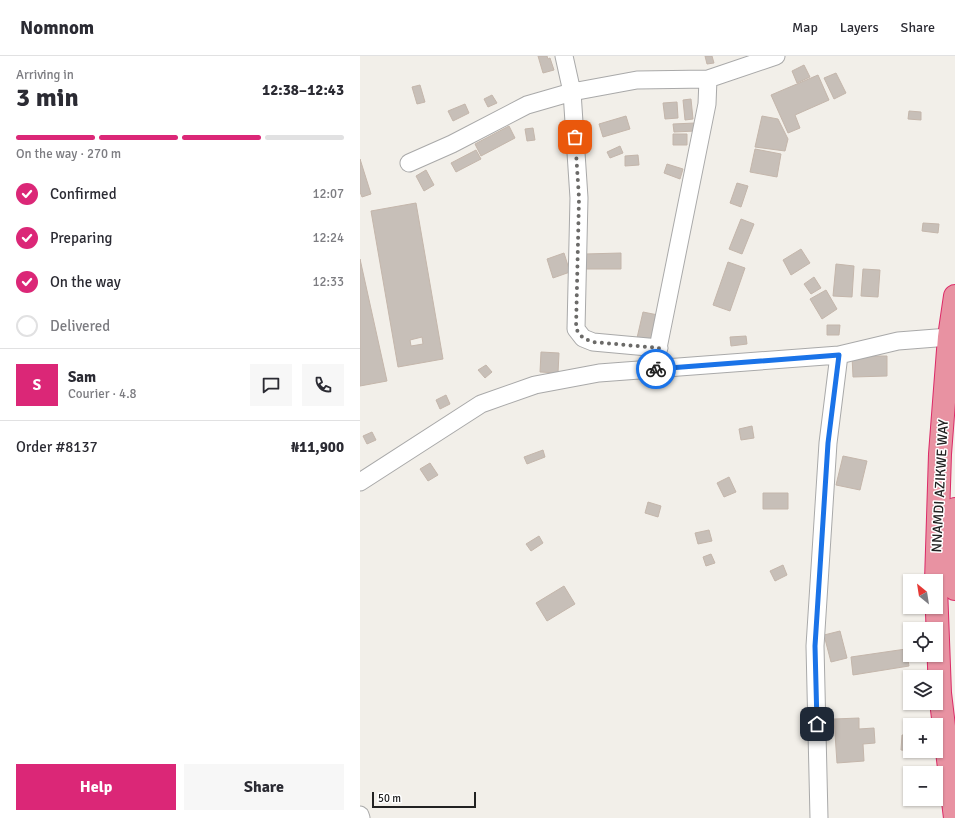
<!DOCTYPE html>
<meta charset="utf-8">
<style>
body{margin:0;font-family:Signika,sans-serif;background:#f7f7f7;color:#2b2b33;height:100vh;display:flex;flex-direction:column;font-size:15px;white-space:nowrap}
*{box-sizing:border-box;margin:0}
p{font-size:13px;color:#7c7c81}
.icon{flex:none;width:22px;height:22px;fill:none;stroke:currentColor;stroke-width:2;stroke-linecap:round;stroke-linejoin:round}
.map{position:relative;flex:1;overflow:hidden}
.side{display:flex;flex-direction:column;background:#fff;width:360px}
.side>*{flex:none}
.needle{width:26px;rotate:330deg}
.controls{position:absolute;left:543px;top:518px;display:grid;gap:8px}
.controls a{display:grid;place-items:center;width:40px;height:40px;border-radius:0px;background:#fff;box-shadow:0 1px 3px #0004;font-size:20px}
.scale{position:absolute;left:12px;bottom:10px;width:104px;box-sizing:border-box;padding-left:4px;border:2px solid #222;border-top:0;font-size:11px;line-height:14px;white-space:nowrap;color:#222;-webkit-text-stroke:3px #fff;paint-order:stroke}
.pin{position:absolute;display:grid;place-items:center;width:34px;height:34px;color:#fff;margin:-17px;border-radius:8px;box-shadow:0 2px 6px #0006}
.courier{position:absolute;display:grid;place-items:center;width:40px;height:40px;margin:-20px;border:3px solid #1a73e8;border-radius:50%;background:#fff;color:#222;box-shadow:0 1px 5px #0007}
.overview em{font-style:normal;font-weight:700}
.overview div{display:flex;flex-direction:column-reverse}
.overview{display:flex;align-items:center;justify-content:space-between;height:68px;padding:0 16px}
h1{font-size:26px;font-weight:700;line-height:30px}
.bar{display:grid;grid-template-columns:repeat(4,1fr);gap:6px 4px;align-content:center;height:48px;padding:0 16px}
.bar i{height:5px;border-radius:3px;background:#e1e1e2}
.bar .selected{background:#db2777}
.bar p{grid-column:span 4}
.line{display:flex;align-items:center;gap:10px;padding:0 16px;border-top:1px solid #e1e1e2}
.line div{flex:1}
.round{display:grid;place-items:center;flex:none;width:42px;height:42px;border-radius:0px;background:#f7f7f7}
ol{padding:0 16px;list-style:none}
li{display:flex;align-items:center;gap:12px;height:44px}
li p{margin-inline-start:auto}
li .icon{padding:4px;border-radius:50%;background:#db2777;color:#fff;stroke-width:4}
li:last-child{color:#7c7c81}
li i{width:22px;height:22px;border:2px solid #e1e1e2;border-radius:50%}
.cta{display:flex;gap:8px;margin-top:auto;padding:8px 16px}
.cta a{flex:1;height:46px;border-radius:0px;background:#db2777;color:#fff;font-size:16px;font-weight:700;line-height:46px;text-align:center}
.cta a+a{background:#f7f7f7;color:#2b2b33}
header{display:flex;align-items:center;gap:24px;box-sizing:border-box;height:56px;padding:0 20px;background:#fff;border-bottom:1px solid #e1e1e2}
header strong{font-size:19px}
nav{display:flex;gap:22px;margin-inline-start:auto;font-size:14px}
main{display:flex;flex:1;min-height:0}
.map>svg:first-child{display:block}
.building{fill:#c7bfb8;stroke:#c4b6ab;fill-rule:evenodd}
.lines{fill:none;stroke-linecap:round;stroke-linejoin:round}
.minor-casing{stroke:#a9a9a9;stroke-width:19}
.highway-casing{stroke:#dc2a67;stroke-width:24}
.minor{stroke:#fff;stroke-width:17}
.highway{stroke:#e892a2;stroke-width:22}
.done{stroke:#6b6a68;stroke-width:4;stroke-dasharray:0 7.2}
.route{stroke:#1a73e8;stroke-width:5}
.labels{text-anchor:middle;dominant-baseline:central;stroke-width:3;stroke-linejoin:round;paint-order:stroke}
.street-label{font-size:14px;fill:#222;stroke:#fff}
</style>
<header>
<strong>Nomnom</strong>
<nav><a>Map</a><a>Layers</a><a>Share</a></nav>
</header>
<main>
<section class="side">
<div class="overview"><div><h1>3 min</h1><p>Arriving in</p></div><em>12:38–12:43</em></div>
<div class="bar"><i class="selected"></i><i class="selected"></i><i class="selected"></i><i></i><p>On the way · 270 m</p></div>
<ol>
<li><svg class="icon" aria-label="check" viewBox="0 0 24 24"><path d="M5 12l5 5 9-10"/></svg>Confirmed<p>12:07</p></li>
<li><svg class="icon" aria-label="check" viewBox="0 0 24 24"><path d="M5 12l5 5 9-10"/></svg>Preparing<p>12:24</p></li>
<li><svg class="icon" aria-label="check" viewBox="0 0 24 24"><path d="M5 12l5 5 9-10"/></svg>On the way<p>12:33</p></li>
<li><i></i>Delivered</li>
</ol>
<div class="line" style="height:72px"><b class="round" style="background:#db2777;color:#fff">S</b><div><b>Sam</b><p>Courier · 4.8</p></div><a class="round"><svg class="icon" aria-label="chat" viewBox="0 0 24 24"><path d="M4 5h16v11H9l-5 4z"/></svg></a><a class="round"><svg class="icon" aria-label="phone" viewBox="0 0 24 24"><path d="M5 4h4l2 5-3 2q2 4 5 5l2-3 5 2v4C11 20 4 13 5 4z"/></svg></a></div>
<div class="line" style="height:52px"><div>Order #8137</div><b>₦11,900</b></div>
<div class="cta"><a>Help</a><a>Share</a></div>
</section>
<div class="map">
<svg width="595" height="762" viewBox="0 0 595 762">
<rect width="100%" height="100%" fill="#f2efe9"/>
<path class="building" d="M178,0H187L188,3L190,2L194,14L183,17Z
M345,0H352L354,7L347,8Z
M444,9L450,21L437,27L432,15Z
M476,17L486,37L474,43L464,22Z
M458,19L469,44L435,59L440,72L428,77L411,39Z
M60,29L65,46L57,48L52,31Z
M132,39L137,47L128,51L124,43Z
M331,43L333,63L325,64L323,44Z
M317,46L318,62L305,63L303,47Z
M105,48L109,57L93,65L88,55Z
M549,55L561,56V64L548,63Z
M266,60L270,73L243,81L239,68Z
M402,60L418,63L428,83L425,95L395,91Z
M335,67L336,75L314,76L313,68Z
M149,70L155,82L121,100L115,88Z
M173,72L175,84L167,85L165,73Z
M313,78H327V89H313Z
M260,90L263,97L250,102L247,96Z
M395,93L421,98L417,121L390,116Z
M116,94L121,103L96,116L91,107Z
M278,99L279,109L265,110V100Z
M0,103L11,138L2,141L0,136Z
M307,108L323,113L320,123L304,117Z
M66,114L74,129L64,135L56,120Z
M377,127L388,130L381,151L370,147Z
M56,147L83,303L38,311L11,155ZM62,281L63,288L51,290L50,284Z
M381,163L394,168L382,198L369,193Z
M563,167L579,168L578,177L562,175Z
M441,193L450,207L431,219L423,204Z
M204,197L210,216L193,222L187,203Z
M261,197V213H225V198Z
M0,203L27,325L0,330Z
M368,206L385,212L370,255L353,249Z
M476,208L494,210L492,241L473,240Z
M503,213L520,214L518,241L501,240Z
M454,221L461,232L451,238L444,228Z
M466,234L477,253L462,263L450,243Z
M283,256L298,259L292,285L277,282Z
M467,269H480L479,279H467Z
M386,280L387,288L371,290L370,281Z
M181,296L199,297L198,317L180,316Z
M492,300H527V320L493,321Z
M126,309L132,316L125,322L118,314Z
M86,339L90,348L80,353L76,344Z
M392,370L394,382L381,384L379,373Z
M12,376L16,384L7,388L3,380Z
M183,394L185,401L167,408L164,401Z
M483,400L507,405L500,434L476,429Z
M70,407L78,419L68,425L60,413Z
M369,421L376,436L364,441L357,427Z
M403,437H428V453H403Z
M288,446L301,450L298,461L285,457Z
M349,474L352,485L338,488L335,477Z
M179,480L183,487L171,495L166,488Z
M351,498L355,507L346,510L343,501Z
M423,509L427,519L415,525L410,515Z
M204,530L215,548L187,565L176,547Z
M480,575L487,602L471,606L464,579Z
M546,593L549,610L493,619L491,601Z
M499,662V673L514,672L515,687L503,688L504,705L477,707L474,663Z
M542,679H550V695L541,694Z"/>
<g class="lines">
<defs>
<path id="minor" d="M204,0L212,36L219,142L216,273L223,282L233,286L299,292
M49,107L92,88L167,49L212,36L277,24L348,23L416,0
M296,302L347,48L348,23
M0,426L121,348L175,329L239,317L479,299L538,285L589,281
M0,759L1,762
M459,762L455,590L468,387L479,299"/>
<path id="highway" d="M595,453V533
M576,525L580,398L589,281L595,240
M576,531L580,637L595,762"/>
</defs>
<use href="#minor" class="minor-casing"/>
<use href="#highway" class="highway-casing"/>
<use href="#minor" class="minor"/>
<use href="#highway" class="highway"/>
</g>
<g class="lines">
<path class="done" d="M215,81L219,142L216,273L223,282L233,286L299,292L294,313H296"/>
<path class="route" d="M296,313L479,299L468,387L455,590L457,668"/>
</g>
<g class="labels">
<g class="street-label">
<text transform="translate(580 430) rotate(-87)">NNAMDI AZIKWE WAY</text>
</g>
</g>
</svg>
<div class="controls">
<a><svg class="needle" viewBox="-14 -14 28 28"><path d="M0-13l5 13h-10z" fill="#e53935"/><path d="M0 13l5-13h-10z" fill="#7c7c81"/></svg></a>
<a><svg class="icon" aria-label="locate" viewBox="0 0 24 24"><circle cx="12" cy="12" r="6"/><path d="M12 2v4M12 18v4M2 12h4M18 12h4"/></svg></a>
<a><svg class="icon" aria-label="layers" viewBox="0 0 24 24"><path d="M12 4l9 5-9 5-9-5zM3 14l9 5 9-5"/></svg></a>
<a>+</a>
<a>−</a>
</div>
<div class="scale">50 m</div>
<div class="pin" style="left:215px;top:81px;background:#ea580c"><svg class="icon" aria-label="bag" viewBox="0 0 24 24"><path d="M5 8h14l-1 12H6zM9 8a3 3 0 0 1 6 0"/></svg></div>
<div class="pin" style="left:457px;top:668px;background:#1f2937"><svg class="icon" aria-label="home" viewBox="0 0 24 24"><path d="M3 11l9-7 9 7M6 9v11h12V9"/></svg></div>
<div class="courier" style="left:296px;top:313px"><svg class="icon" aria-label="bike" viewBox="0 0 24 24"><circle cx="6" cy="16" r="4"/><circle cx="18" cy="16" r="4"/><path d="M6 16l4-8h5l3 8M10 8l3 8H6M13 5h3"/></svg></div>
</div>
</main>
